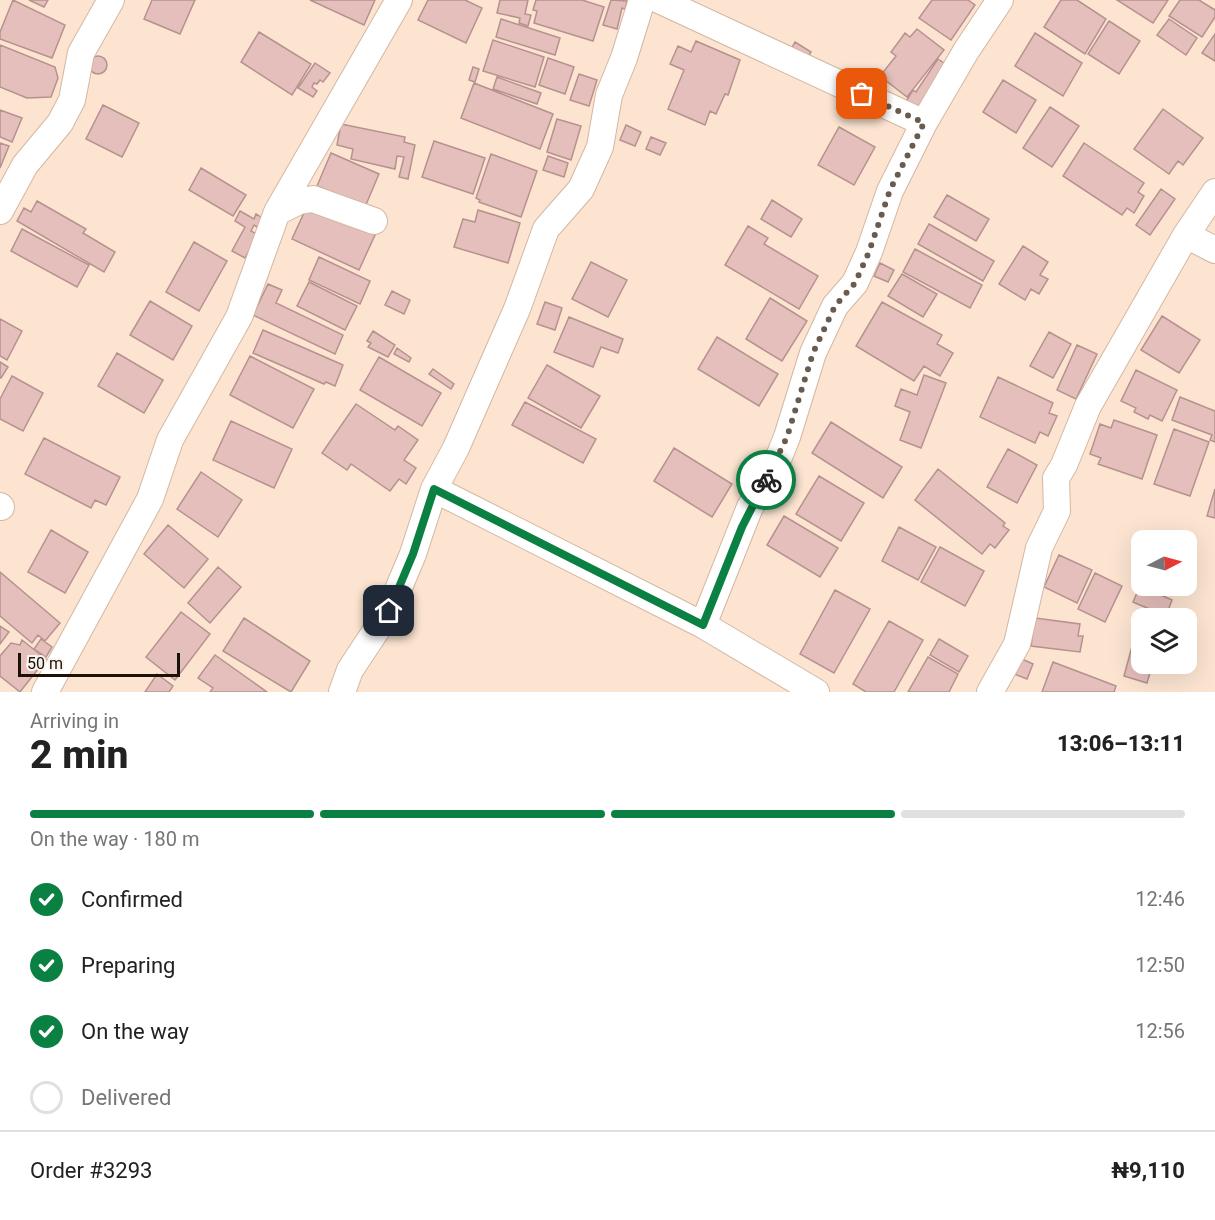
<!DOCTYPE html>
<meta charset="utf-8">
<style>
body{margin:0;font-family:Roboto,sans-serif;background:#f6f6f6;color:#222;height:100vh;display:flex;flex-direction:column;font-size:22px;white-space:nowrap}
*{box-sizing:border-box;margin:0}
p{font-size:20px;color:#767676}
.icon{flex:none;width:33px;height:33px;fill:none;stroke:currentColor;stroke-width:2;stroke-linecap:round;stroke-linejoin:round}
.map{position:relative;height:692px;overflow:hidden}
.side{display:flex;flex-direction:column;background:#fff;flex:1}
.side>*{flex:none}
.needle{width:39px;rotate:84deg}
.fabs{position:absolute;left:1131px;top:530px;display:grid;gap:12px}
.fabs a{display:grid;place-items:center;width:66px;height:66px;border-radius:12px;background:#fff;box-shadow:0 6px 24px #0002;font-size:30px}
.scale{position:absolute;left:18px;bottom:15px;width:162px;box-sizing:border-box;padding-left:6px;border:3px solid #1b1109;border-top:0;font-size:16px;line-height:21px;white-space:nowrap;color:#1b1109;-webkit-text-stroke:4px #fbf5f0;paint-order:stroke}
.pin{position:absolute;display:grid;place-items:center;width:51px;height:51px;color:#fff;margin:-26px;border-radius:12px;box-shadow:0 3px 9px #0006}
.courier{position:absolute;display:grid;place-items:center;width:60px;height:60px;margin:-30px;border:4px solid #0b8043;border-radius:50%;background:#fff;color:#222;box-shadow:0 2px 8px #0007}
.summary em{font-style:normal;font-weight:800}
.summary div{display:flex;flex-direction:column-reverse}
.summary{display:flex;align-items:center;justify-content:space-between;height:102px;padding:0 30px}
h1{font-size:39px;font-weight:800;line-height:45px}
.bar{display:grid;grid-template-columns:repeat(4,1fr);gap:9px 6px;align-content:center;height:72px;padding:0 30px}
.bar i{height:8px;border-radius:4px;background:#e0e0e0}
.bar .current{background:#0b8043}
.bar p{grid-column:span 4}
.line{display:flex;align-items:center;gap:15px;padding:0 30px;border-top:2px solid #e0e0e0}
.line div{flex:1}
ol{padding:0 30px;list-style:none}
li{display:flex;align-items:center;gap:18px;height:66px}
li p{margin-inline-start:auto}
li .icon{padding:6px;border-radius:50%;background:#0b8043;color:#fff;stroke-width:4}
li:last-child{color:#767676}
li i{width:33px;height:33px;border:3px solid #e0e0e0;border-radius:50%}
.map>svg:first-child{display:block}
.building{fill:#e5bfbb;stroke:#b6928e;stroke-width:1.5}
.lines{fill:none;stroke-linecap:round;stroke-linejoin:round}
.minor-casing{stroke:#d4b7a1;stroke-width:28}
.minor{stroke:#fff;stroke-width:26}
.done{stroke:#6a5b4f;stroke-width:6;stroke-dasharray:0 10.8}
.route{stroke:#0b8043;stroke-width:8}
</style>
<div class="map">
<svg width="1215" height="692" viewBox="0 0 1215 692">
<rect width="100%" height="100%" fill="#fce4d1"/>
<path class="building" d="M13,0L65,25L52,58L0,39V32Z
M29,0H48L44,7Z
M152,0H195L180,34L144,19Z
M310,0H375L364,25Z
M428,0H465L482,8L466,43L418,20Z
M500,0H528L525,14L531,15L528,26L519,23L520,18L497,13Z
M536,0H582L604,7L593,41L534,23L537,11L533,10Z
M611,0L627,1L625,9L622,8L617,29L603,25Z
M932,0H968L975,5L951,40L919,18Z
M1061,0H1077L1106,19L1085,54L1044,27Z
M1117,0H1168L1153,23Z
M1180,0H1199L1215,10V17L1202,37L1169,16Z
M501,19L560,38L555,55L496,37Z
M1169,19L1197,38L1186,55L1157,35Z
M1109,21L1140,41L1119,74L1088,54Z
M917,29L944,50L907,97L880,76L896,56L891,52L905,33L910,37Z
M259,32L311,64L292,95L241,62Z
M1035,33L1082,63L1063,96L1015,66Z
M1215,34V61L1202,53Z
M493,40L544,57L535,87L483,71Z
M696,41L740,60L728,95L725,94L716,114L710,111L705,125L668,109L684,70L670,64L678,46L691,52Z
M795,42L811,52L806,60L790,51Z
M0,45L55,67L58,78L51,97L27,98L0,87Z
M89 65a9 9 0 1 1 18 0a9 9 0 1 1-18 0Z
M548,58L574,67L565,94L539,85Z
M938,59L950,67L919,113L905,103L913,90L916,92Z
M315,63L330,73L323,82L320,80L317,84L314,83L312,87L317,91L313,97L298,88Z
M473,67L479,69L475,82L469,80Z
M579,74L597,80L589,106L570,100Z
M497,77L541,93L537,104L493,89Z
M1003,80L1036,100L1016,133L983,112Z
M474,83L553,114L540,149L461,118Z
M103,105L139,123L122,157L86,139Z
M1050,107L1079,126L1052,167L1023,148Z
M1163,109L1203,138L1183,165L1178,161L1169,174L1134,149Z
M0,110L22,118L12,142L0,137Z
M557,119L581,126L571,160L547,152Z
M341,124L405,137L404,142L415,145L408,179L399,177L404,157L397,156L395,169L351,159L353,149L337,145Z
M626,125L641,132L635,146L620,140Z
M839,127L875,147L854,185L818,165Z
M651,137L666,143L660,155L646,149Z
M434,141L485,158L473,194L422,177Z
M0,143L9,146L0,168Z
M1084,143L1144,183L1138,192L1144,196L1134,213L1127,208L1122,215L1063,176Z
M331,153L379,174L365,207L317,186Z
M491,154L537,171L521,217L479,202L480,200L476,198Z
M548,156L568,163L564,177L543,170Z
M201,168L246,195L233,216L189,190Z
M1161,189L1175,199L1150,235L1136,225Z
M947,195L989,219L976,241L934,217Z
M772,200L802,219L791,237L761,219Z
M37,201L86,229L83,233L115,252L104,272L17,221L24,208L31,212Z
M308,204L375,235L359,270L292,239Z
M478,210L520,223L508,263L454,247L463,219L475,222Z
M240,211L254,219L256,214L265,220L260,229L254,225L251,231L258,235L245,258L232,251L245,227L235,221Z
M929,224L994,261L983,281L918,244Z
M748,226L768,238L764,244L818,276L799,309L725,265Z
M22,229L89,265L77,287L11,251Z
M194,242L227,261L199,311L166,292Z
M1023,246L1048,262L1040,275L1048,279L1039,294L1031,289L1025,300L999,284Z
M915,249L982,285L970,308L903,272Z
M319,257L370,281L360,304L309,280Z
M591,262L627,280L608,317L572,299Z
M880,263L894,270L888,282L874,276Z
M902,274L937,294L923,317L888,296Z
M309,282L357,306L345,330L297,306Z
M268,284L282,290L276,303L343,335L335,354L253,315Z
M392,291L410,300L404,314L385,305Z
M770,298L807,321L782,361L746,339Z
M150,301L192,326L173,360L130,335Z
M545,302L562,308L555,330L537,324Z
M882,302L942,335L937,344L953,353L940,376L924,366L914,381L856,346Z
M1162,316L1200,340L1179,373L1141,350Z
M569,317L623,339L618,353L601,347L593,367L554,352Z
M0,319L22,331L7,360L0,356Z
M263,330L343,365L335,386L326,382L324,384L253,353Z
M373,331L395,345L388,357L368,347L371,343L367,341Z
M1049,332L1071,344L1053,378L1030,366Z
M717,337L778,374L759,406L698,369Z
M1077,345L1097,354L1076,399L1057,390Z
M397,348L411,358L409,362L394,354Z
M117,353L163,380L144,413L98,386Z
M250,356L314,389L293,428L230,395Z
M379,357L441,393L422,426L360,390Z
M0,362L8,367L1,378H0Z
M547,365L600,396L581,428L528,398Z
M433,369L454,384L451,389L429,374Z
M1136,370L1177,390L1162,421L1150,415L1148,419L1134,412L1136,408L1121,401Z
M924,375L946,383L921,448L900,440L910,412L895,406L901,389L917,395Z
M12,376L43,393L23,431L0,419V399Z
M998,377L1053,403L1049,413L1057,416L1048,436L1040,432L1035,443L980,417Z
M1180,397L1215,411V442L1210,440L1212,435L1172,420Z
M525,402L596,439L583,463L512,425Z
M356,404L395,430L398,426L418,440L404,460L416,468L406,484L399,479L390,491L351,464L347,470L322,453Z
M1114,420L1157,435L1142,479L1098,464L1101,458L1090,454L1100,424L1111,428Z
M231,421L292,449L274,488L213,460Z
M831,422L902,467L883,498L812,453Z
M1174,429L1209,442L1190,496L1154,484Z
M44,438L120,477L106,505L95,500L91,508L25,474Z
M674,448L732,484L712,517L654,481Z
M1008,449L1037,465L1017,503L987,487Z
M938,469L1005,523L1003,526L1009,530L995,548L990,544L982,554L915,500Z
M201,472L242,500L218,537L177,509Z
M819,476L864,503L841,541L796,514Z
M1215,489V518L1207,516Z
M784,516L838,548L820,577L767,545Z
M168,525L208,559L184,588L144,554Z
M899,527L936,547L918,580L882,561Z
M51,530L88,552L65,593L28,572Z
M940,547L984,571L965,606L921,582Z
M1059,555L1092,570L1077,603L1044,587Z
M218,567L241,587L210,623L188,603Z
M0,572L60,623L45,641L38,635L32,643L0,616Z
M1095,573L1122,586L1105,622L1078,609Z
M1148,585H1170L1165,594Z
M1140,586L1172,600L1166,616L1133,602Z
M835,590L870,609L834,673L800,654Z
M181,612L210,634L175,680L146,657Z
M244,618L310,661L291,692L223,651Z
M1035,618L1080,624L1078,636H1083L1080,652L1031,646Z
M889,621L923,640L894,692H866L853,684Z
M1138,624L1142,625V663H1153L1147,683L1124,676Z
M0,626L9,632L0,644Z
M41,639L52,647L46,657L34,649Z
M939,639L968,656L959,672L930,655Z
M22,640L46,659L20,692L0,676V656L11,643L20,645Z
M215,655L267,692H210L213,688L198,678Z
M1015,656L1033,664L1027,679L1009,672Z
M928,657L958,674L949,692H908Z
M1053,662L1116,686L1114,692H1042Z
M157,674L173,686L169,692H145Z"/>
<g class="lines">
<defs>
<path id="minor" d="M659,0L924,123
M0,211L25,165L60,123L72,100L81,53L111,0
M277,212L299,201L313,199L374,221
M1186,235L1215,250
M434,489L703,625L816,692
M0,506L1,507
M703,625L750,507L776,464L787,437L813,353L835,306L855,283L869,252L890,191L924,123L966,51L1000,0
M45,692L150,499L170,440L239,317L277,212L399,0
M342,692L350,670L389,611L413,554L434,489L456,448L517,309L546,229L581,189L600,147L609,95L624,58L642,0
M990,692L1017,644L1039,548L1057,511L1056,478L1064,465L1088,406L1186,235L1215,192"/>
</defs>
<use href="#minor" class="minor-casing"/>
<use href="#minor" class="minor"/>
</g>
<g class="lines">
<path class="done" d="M766,480L787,437L813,353L835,306L855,283L869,252L890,190L924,123L862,94"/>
<path class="route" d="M389,611L413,554L434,489L703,625L742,527L766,480"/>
</g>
</svg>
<div class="fabs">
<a><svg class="needle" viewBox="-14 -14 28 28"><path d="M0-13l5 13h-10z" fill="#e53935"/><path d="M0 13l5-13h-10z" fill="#767676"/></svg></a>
<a><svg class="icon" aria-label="layers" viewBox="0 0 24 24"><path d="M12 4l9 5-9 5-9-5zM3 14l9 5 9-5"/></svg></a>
</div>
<div class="scale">50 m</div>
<div class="pin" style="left:862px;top:94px;background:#ea580c"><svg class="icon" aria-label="bag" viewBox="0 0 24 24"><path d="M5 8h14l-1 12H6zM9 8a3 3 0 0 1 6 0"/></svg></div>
<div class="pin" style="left:389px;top:611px;background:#1f2937"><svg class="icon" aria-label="home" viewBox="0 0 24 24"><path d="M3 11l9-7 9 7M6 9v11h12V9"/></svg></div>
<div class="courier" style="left:766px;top:480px"><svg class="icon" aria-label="bike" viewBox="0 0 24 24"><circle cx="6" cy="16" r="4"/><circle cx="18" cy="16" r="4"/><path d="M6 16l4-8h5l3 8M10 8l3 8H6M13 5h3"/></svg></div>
</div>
<section class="side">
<div class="summary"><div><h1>2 min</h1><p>Arriving in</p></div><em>13:06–13:11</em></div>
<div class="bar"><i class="current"></i><i class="current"></i><i class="current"></i><i></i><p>On the way · 180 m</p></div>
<ol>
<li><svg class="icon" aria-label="check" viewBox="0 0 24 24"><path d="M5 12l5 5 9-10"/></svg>Confirmed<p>12:46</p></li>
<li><svg class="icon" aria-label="check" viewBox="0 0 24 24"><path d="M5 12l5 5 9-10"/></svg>Preparing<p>12:50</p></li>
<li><svg class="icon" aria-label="check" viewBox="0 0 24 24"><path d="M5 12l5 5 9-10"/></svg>On the way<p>12:56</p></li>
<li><i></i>Delivered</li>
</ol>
<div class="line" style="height:78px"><div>Order #3293</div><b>₦9,110</b></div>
</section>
